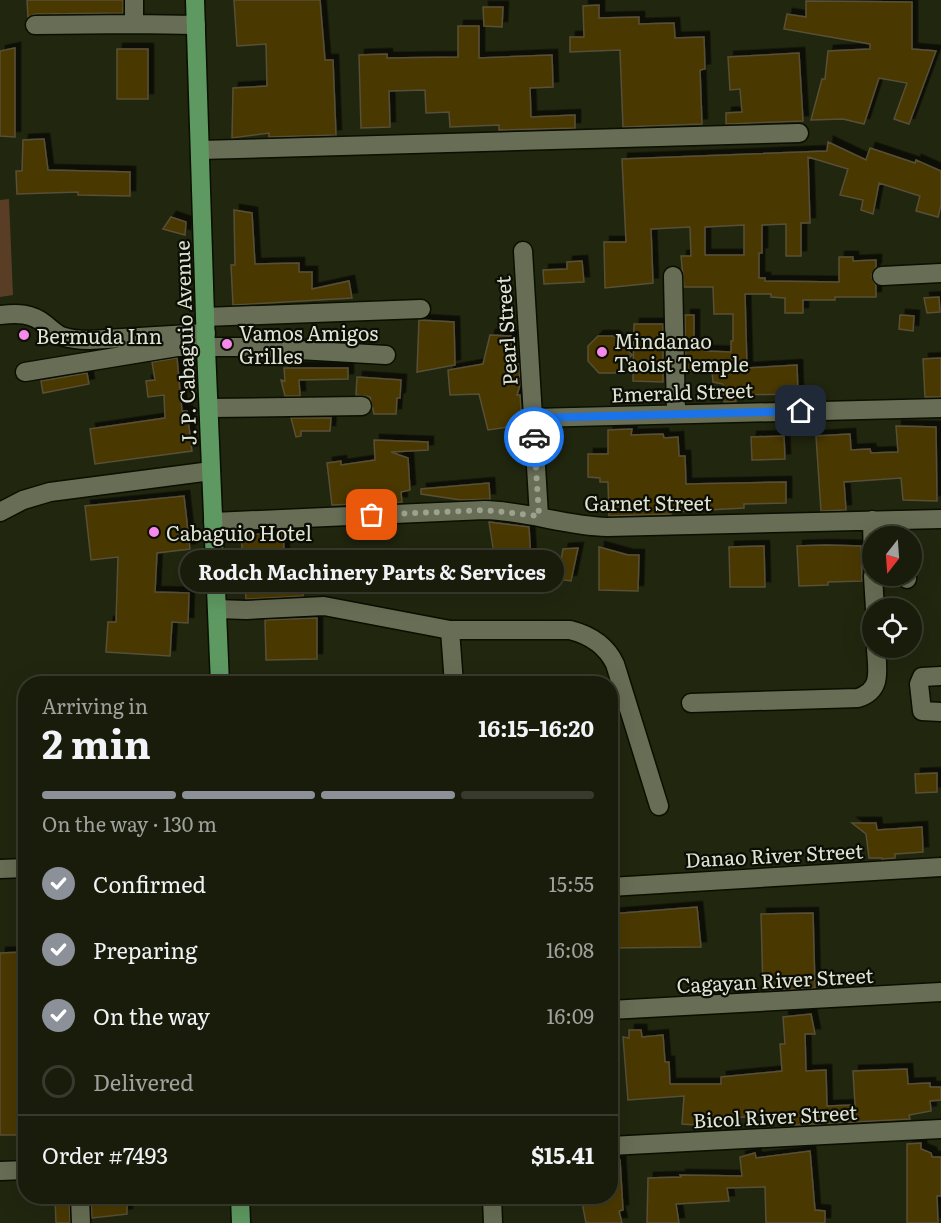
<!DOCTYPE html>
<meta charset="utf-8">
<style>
body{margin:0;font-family:Literata,serif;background:#262919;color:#f1f3f6;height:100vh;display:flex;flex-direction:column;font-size:22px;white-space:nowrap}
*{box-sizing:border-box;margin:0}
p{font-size:20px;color:#9fa19d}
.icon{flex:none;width:33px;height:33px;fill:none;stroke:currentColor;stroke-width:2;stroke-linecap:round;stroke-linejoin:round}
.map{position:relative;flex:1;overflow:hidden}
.drawer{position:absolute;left:18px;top:676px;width:600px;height:528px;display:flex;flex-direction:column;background:#191c0b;border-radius:24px;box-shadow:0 6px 24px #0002,0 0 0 2px #373a2c}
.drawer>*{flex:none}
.needle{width:39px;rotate:197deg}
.fabs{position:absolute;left:862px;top:526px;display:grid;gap:12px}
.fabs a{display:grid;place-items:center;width:60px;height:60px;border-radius:50%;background:#191c0b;box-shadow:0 6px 24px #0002,0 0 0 2px #373a2c;font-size:30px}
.pin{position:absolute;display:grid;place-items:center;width:51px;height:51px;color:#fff;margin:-26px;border-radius:12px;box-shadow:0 3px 9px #0006}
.courier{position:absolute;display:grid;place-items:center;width:60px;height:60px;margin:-30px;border:4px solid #1a73e8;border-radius:50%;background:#fff;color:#222;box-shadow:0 2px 8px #0007}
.bubble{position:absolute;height:42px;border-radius:21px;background:#191c0b;box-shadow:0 6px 24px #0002,0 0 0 2px #373a2c;font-size:20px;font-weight:700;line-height:42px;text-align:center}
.overview em{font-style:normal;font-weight:700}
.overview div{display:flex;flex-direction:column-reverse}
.overview{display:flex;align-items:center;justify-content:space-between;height:102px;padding:0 24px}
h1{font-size:39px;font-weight:700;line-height:45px}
.bar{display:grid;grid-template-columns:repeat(4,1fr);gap:9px 6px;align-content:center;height:72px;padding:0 24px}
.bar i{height:8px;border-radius:4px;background:#373a2c}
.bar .on{background:#8c9099}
.bar p{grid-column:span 4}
.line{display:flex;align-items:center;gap:15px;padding:0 24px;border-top:2px solid #373a2c}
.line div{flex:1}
ol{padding:0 24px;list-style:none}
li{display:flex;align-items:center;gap:18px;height:66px}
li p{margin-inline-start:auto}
li .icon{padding:6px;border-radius:50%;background:#8c9099;color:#fff;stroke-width:4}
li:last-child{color:#9fa19d}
li i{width:33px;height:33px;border:3px solid #373a2c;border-radius:50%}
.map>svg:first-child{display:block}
.green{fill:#5a3d25}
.building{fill:#483700;stroke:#594f37;stroke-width:1.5;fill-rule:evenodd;filter:url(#shadow)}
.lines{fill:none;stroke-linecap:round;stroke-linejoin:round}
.minor-casing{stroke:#0b0f00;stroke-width:21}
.major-casing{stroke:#0b0f00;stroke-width:21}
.minor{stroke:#686e55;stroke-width:18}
.major{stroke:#5e9962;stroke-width:18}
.done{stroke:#9da290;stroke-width:6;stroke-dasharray:0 10.8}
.route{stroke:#1a73e8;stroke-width:8}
.poi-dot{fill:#f788ec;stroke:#0c0e05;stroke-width:2}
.labels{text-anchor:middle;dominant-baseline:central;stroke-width:4.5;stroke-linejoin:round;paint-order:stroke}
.street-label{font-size:20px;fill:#e0e4d5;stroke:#0c0e05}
.poi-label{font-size:20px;fill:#e0e4d5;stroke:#0c0e05;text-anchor:start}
</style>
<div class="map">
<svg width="941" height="1223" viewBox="0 0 941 1223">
<defs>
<filter id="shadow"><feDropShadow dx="5.5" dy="-5.5" stdDeviation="0" flood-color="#0009"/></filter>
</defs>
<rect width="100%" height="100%" fill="#21260f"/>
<path class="green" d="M9,199L13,295L0,297V200Z"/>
<path class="building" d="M27,0H123V13L35,14L28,17Z
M234,0H320L325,60H333L336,135L269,137V133L232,138L233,88L267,86L266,44L237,46Z
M806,1L912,2V49L936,51L909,124L894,119L907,83L879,78L864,124L843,119L811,120L822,79H825L828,51L870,49V44L784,29L787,14L806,17Z
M599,5V18L639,17V24L674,23L675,38L704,37L705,69L700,70L702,124L623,127L620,50L570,52V37H584L583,6Z
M483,7H503L502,27L484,26Z
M458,26H479V58L552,55L553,87L530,88L531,117L575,115V128L499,130V125L450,127L449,112L426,113L425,90L389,91L390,127L361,128L359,55L387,54V58L458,57Z
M15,48V137L0,136V51Z
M117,49H148V99H117Z
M799,53L803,121L726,124V113L742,112L740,89L730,90L728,57Z
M44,139L48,170L130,172V196L78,195V192L17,194L16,171H22L23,140Z
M828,142L866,160L870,148L915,163L916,160L941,171V205L938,217L916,211L920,196L879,183L873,214L861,210L863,200L840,195L848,169L808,157L810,223H801V256H786V224L762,225V253H759V278H765V281L839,282V257H853V261L876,260V267L871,276L876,286V297H835V300H803V313H785V298L771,297V294H745L747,368L797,365L798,394L735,395L736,402H724L723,384L713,382L712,372L686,371L685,315H694V349H705V351L731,352V341H733V314H714L713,287H684L681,256H691L690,227L651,229L653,283L605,288L604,242H626L622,159L827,151ZM744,225V255H705V227Z
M234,210L252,213L255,264L299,263V272H312V289L349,281L352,298L233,305L231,265H235Z
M171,217L186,222L185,235L163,229Z
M582,261L584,282L544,284L543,270L567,269V262Z
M939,297L940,312L927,313L924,298Z
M900,315L914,316L913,331L899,329Z
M419,320L454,322L455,365L417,372Z
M634,324H663V382L633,381Z
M490,335L512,336L509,364H519L520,385L517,395H520L522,425L488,430L479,394L450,395L448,370L483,364Z
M598,336H614L632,355L615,373H599L588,361V346Z
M177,358L182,411H187L192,451L95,464L90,429L165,418L164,395L148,397L146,381L155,380L152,362Z
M941,358V397H925L923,359Z
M284,368H348V379L299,380L300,396H285L281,380L285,381Z
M87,373L89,384L43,393L41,381Z
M357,377L401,380L400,398H397L396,414H374L370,397L356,395Z
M291,418H331L330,431H301V436L296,437Z
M896,426L936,427L937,501L903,500L901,478L844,482L846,510L821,511L816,436L850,434L851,450L870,449L871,453L898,452Z
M632,429L631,435L663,434L664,438L678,437L679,456H685L686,484L786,482V503L744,504V508L671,512V514L609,516L608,482H600V478L588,477V454H608V430Z
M784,436L785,459L752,460L751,437Z
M374,440L428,442V450L391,452L408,458L410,490L401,492L402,502L332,505L327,463L341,461V465L375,460Z
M489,483L490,499L461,500L421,494V489Z
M184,496L190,549L157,553L155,592L189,593L188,623L172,622L170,656L106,652L108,622H116L118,557L91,560L85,506Z
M489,522L529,527L531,561L495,560Z
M283,533L285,568L302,567L303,596L246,599L241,535Z
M826,545L861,546L862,581L828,582V585L799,586L797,546Z
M764,546L765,587H730L729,547Z
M599,547L628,555H639L638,591L599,590Z
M578,548L571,581L558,579L563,549Z
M317,618V659L266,660L265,620Z
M937,773V792L916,793L915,774Z
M852,823H876L877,830L922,827L923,852L895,854V858L882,859V858H869L866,834Z
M697,907L701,947L610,948V914Z
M813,913L815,988L763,990L761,914Z
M26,952V1135H0V953Z
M811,1014L815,1034H805L806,1071L826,1070L827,1106L855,1105L853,1071L907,1069L908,1084L930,1083V1087H941V1100L930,1101L931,1111L909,1115L910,1119L795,1125L794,1119H787V1113L723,1119L725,1127L682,1124L684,1096L628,1100L623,1037L629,1038V1030H641L642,1037L663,1035L665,1062H669L670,1084H721V1077L782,1071L780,1044H785L783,1017Z
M921,1143V1149L931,1153L932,1157H941V1196H937L938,1223H907V1144Z
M810,1151L815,1210L825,1211V1223H766L765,1187L727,1188L729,1201L676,1204L679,1223H647L648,1178L681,1177L680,1175L742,1176L740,1157L755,1153L756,1158Z
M610,1160H620L623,1210L619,1211L622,1223H586L581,1197H610Z
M55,1197H69L70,1223H56Z
M91,1197H127V1214L92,1218Z"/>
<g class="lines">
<defs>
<path id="minor" d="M134,0V24
M35,25L134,24L196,25
M200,150L799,133
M523,251L539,516
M673,276L676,413
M882,276L941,273
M0,315C18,313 31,313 45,324C50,328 55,333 61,336C70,339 79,340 89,340L206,333
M205,317L421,309
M25,372L177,347H247L386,355
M209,408L362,406
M533,418L941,408
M0,512L23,500L50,492L211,471
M872,520L873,562
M213,522L485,510C527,511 566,526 607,527L941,519
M873,576L875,609
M907,576V579
M217,609L246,610L324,606L450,630L454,684
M450,630H570C590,635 606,645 615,664L659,806
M941,676L922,677L919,684L922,711L941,712
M691,703L858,698C883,690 877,670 876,648
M0,869L26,868
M610,887L941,867
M610,1010L941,992
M610,1146L941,1129
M0,1171L26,1170
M80,1197L81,1223
M492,1197L493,1223"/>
<path id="major" d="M195,0L206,348L220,684
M240,1197L241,1223"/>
</defs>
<use href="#minor" class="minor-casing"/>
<use href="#major" class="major-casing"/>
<use href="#minor" class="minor"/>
<use href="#major" class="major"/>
</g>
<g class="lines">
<path class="done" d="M372,515L485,510L539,516L534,437"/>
<path class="route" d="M534,437L533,418L801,411"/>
</g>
<g class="poi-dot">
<circle cx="24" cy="335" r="6"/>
<circle cx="227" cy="344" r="6"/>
<circle cx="602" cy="352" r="6"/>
<circle cx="154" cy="532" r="6"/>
</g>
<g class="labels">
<g class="street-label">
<text transform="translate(505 331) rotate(-94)">Pearl Street</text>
<text transform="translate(184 343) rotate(-92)">J. P. Cabaguio Avenue</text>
<text transform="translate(682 391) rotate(-2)">Emerald Street</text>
<text x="648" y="502">Garnet Street</text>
<text transform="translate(774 854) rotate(-3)">Danao River Street</text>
<text transform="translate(775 979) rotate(-3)">Cagayan River Street</text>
<text transform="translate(775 1115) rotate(-3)">Bicol River Street</text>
</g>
<g class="poi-label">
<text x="239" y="332">Vamos Amigos<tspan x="239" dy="23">Grilles</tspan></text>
<text x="36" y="335">Bermuda Inn</text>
<text x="614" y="340">Mindanao<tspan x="614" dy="23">Taoist Temple</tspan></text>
<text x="166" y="532">Cabaguio Hotel</text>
</g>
</g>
</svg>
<div class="fabs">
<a><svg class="needle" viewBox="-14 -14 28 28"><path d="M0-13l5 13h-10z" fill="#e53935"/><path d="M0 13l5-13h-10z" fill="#9fa19d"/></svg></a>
<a><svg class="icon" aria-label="locate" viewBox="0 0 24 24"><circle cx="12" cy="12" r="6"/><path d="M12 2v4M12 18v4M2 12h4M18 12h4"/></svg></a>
</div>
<div class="pin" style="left:372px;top:515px;background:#ea580c"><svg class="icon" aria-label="bag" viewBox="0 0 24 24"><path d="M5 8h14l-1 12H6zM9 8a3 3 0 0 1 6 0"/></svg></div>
<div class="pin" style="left:801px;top:411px;background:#1f2937"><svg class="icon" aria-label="home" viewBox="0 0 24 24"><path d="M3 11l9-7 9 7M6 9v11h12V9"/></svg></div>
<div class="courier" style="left:534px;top:437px"><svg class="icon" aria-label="car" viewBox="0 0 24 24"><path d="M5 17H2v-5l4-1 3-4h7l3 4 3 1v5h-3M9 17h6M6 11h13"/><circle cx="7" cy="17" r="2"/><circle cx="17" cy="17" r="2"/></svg></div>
<div class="bubble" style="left:180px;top:550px;width:384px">Rodch Machinery Parts &amp; Services</div>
<section class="drawer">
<div class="overview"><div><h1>2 min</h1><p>Arriving in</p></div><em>16:15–16:20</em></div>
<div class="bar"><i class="on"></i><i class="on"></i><i class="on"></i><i></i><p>On the way · 130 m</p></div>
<ol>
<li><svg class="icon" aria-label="check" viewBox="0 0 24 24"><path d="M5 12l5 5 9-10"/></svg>Confirmed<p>15:55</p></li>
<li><svg class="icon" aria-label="check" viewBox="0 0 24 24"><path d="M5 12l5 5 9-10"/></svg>Preparing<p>16:08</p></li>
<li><svg class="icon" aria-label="check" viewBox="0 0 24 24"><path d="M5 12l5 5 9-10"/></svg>On the way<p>16:09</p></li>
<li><i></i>Delivered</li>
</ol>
<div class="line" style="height:78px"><div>Order #7493</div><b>$15.41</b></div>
</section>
</div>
